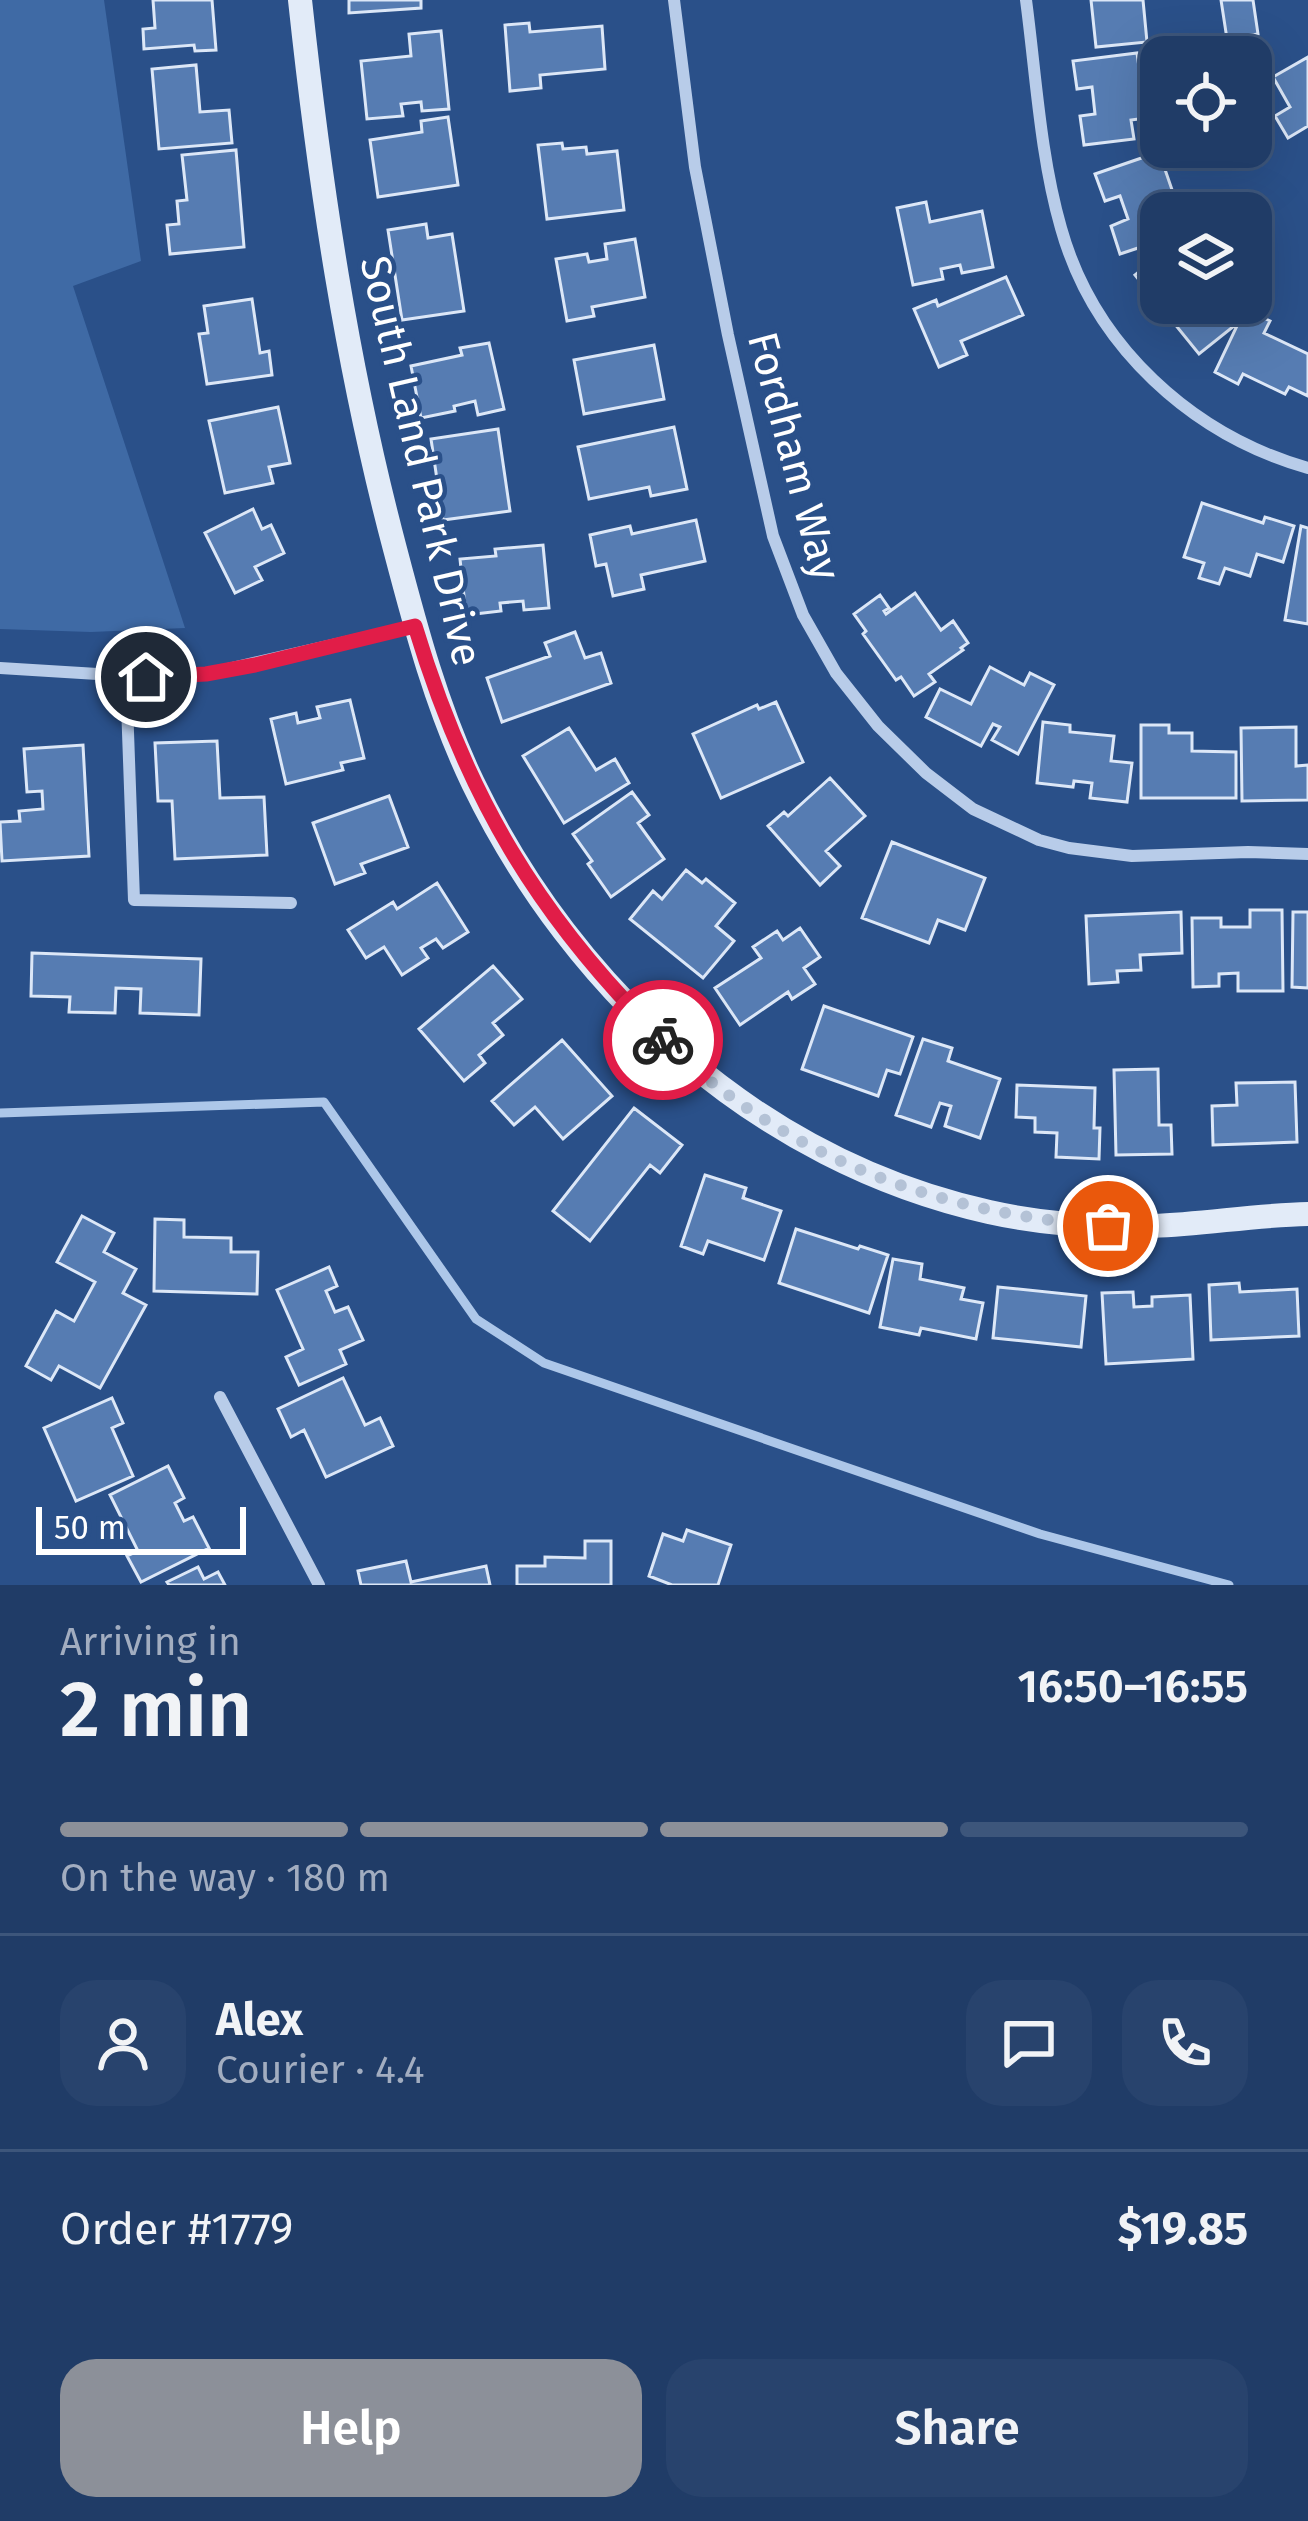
<!DOCTYPE html>
<meta charset="utf-8">
<style>
body{margin:0;font-family:"Fira Sans",sans-serif;background:#28436d;color:#f1f3f6;height:100vh;display:flex;flex-direction:column;font-size:45px;white-space:nowrap}
*{box-sizing:border-box;margin:0}
p{font-size:39px;color:#a2adc0}
.icon{flex:none;width:66px;height:66px;fill:none;stroke:currentColor;stroke-width:2;stroke-linecap:round;stroke-linejoin:round}
.map{position:relative;height:1585px;overflow:hidden}
.drawer{display:flex;flex-direction:column;background:#203c67;flex:1}
.drawer>*{flex:none}
.tools{position:absolute;left:1140px;top:36px;display:grid;gap:24px}
.tools a{display:grid;place-items:center;width:132px;height:132px;border-radius:24px;background:#203c67;box-shadow:0 12px 48px #0002,0 0 0 3px #3d567b;font-size:60px}
.scale{position:absolute;left:36px;bottom:30px;width:210px;box-sizing:border-box;padding-left:12px;border:6px solid #fff;border-top:0;font-size:33px;line-height:42px;white-space:nowrap;color:#fff;-webkit-text-stroke:9px #2a5089;paint-order:stroke}
.pin{position:absolute;display:grid;place-items:center;width:102px;height:102px;color:#fff;margin:-51px;border:6px solid #fff;border-radius:50%;box-shadow:0 3px 12px #0007}
.courier{position:absolute;display:grid;place-items:center;width:120px;height:120px;margin:-60px;border:9px solid #e11d48;border-radius:50%;background:#fff;color:#222;box-shadow:0 3px 15px #0007}
.head em{font-style:normal;font-weight:600}
.head div{display:flex;flex-direction:column-reverse}
.head{display:flex;align-items:center;justify-content:space-between;height:204px;padding:0 60px}
h1{font-size:78px;font-weight:600;line-height:90px}
.bar{display:grid;grid-template-columns:repeat(4,1fr);gap:18px 12px;align-content:center;height:144px;padding:0 60px}
.bar i{height:15px;border-radius:9px;background:#3d567b}
.bar .active{background:#8c9099}
.bar p{grid-column:span 4}
.line{display:flex;align-items:center;gap:30px;padding:0 60px;border-top:3px solid #3d567b}
.line div{flex:1}
.round{display:grid;place-items:center;flex:none;width:126px;height:126px;border-radius:36px;background:#28436d}
.button{display:flex;gap:24px;margin-top:auto;padding:24px 60px}
.button a{flex:1;height:138px;border-radius:36px;background:#8c9099;color:#fff;font-size:48px;font-weight:600;line-height:138px;text-align:center}
.button a+a{background:#28436d;color:#f1f3f6}
.map>svg:first-child{display:block}
.green{fill:#3f6aa5}
.lines{fill:none;stroke-linecap:round;stroke-linejoin:round}
.stream{stroke:#adc7e9;stroke-width:9}
.building{fill:#567cb2;stroke:#dce7f7;stroke-width:3}
.street{stroke:#b8cce9;stroke-width:12}
.secondary{stroke:#e2ebf8;stroke-width:24}
.done{stroke:#b4c2d6;stroke-width:12;stroke-dasharray:0 21.6}
.route{stroke:#e11d48;stroke-width:15}
.labels{text-anchor:middle;dominant-baseline:central;stroke-width:9;stroke-linejoin:round;paint-order:stroke}
.street-label{font-size:42px;fill:#fff;stroke:#2a5089}
</style>
<div class="map">
<svg width="1308" height="1585" viewBox="0 0 1308 1585">
<rect width="100%" height="100%" fill="#2a5089"/>
<path class="green" d="M0,0H104L141,261L73,286L185,628L91,632L0,629Z"/>
<g class="lines">
<path class="stream" d="M0,1113L324,1102L476,1319L544,1363L1040,1534L1229,1585"/>
</g>
<path class="building" d="M153,0H212L216,50L195,51L194,45L144,49L143,29L155,28Z
M349,0H421V8L349,13Z
M1091,0H1143L1147,42L1096,47Z
M1221,0H1253L1258,34L1227,39Z
M529,23L530,32L602,26L605,69L540,75L541,88L510,91L505,25Z
M441,31L449,109L422,111L421,102L401,104L403,116L367,119L361,61L411,56L409,34Z
M1137,53L1146,118L1131,120L1134,139L1084,145L1080,116L1095,114L1092,87L1077,89L1073,61Z
M1308,57V126L1288,138L1275,116L1290,107L1273,77Z
M196,65L200,112L229,110L232,143L159,149L152,69Z
M448,117L458,185L378,197L370,140L422,132L421,121Z
M562,143L563,149L586,147L587,154L617,151L624,210L547,219L538,145Z
M236,150L244,247L170,254L167,225L179,224L177,201L187,200L182,155Z
M1159,152L1180,213H1161V229L1155,231L1159,241L1120,254L1111,226L1128,219L1120,196L1105,201L1095,174Z
M926,202L930,222L982,211L993,267L962,273L960,265L941,269L943,279L913,285L897,208Z
M426,224L428,238L452,234L464,311L402,320L388,230Z
M635,239L645,297L592,307L594,316L567,321L556,259L587,254L589,262L607,259L605,244Z
M1161,254V303H1223L1239,322L1199,354L1135,275Z
M1006,277L1023,315L961,341L967,355L939,367L914,309L936,300L938,306Z
M252,299L260,353L269,351L272,375L207,384L199,334L208,333L204,306Z
M1245,309L1270,321L1264,333L1308,354V396L1289,387L1285,394L1243,374L1238,384L1215,372Z
M489,343L504,409L478,415L475,401L454,406L455,411L421,418L411,366L462,355L460,348Z
M654,345L664,399L584,414L574,360Z
M278,407L290,463L269,467L273,483L225,493L209,421Z
M674,427L687,489L651,496L649,487L589,499L578,447Z
M498,429L510,511L443,520L431,439Z
M1202,503L1263,523L1265,517L1294,526L1283,562L1257,554L1250,576L1225,568L1219,584L1199,578L1204,563L1184,557Z
M253,509L262,529L271,525L284,553L255,567L262,580L235,593L205,533Z
M696,520L705,561L641,575L644,589L613,596L606,564L596,566L590,535L630,526L632,534Z
M1301,526L1308,528V624L1285,620Z
M543,545L549,608L524,610L523,601L500,603L501,611L466,615L460,559L496,556L495,549Z
M915,593L941,630L953,621L968,643L961,648L963,650L929,674L935,682L914,696L901,677L896,680L863,634L866,631L854,614L880,595L889,608L884,611L886,614Z
M575,632L585,658L601,653L611,683L502,722L487,678L550,656L545,643Z
M990,667L1024,685L1030,673L1054,685L1018,754L992,740L1000,727L993,724L981,746L926,717L940,689L971,704Z
M350,700L364,758L341,763L343,770L286,784L271,719L296,713L298,723L320,718L317,707Z
M776,702L803,762L721,798L693,734L757,705L759,709Z
M1043,722L1070,725V732L1114,736L1111,761L1132,763L1127,802L1090,798L1092,783L1074,781L1073,787L1037,783Z
M1141,725H1169V733H1192V751L1236,752V798H1141Z
M1296,727V766L1308,765V800L1242,801L1241,728Z
M569,728L596,770L615,759L629,783L564,823L523,756Z
M217,741L220,798L264,797L267,855L175,859L172,801H158L155,743Z
M83,745L89,856L2,861L0,822L20,821L19,811L43,809L42,791L27,792L24,749Z
M830,778L865,816L826,851L840,866L820,885L768,826L784,812L788,816Z
M632,792L649,815L638,823L664,859L611,897L588,864L592,861L573,834Z
M389,796L408,847L361,864L365,873L335,884L313,823Z
M892,842L985,878L965,930L938,920L929,943L862,918Z
M686,870L702,883L706,879L735,903L716,926L734,941L703,978L630,919L653,891L662,899Z
M437,883L468,932L443,948L436,939L421,948L428,958L402,975L384,947L366,958L348,930L393,902L397,909Z
M1250,910H1282L1283,991H1238V973L1219,974V986L1193,987L1192,918H1221V927H1250Z
M1181,912L1182,953L1140,955L1141,970L1117,971L1118,982L1089,984L1086,916Z
M1293,912H1308V988L1292,987Z
M800,928L820,957L804,968L815,984L792,999L788,992L740,1025L715,988L761,958L753,947L777,931L783,940Z
M32,953L201,959L199,1015L140,1013L141,989L116,988L115,1013L69,1012L70,997L31,996Z
M493,966L522,999L493,1023L503,1035L479,1055L485,1063L464,1081L419,1029Z
M824,1006L913,1037L900,1074L887,1070L878,1096L802,1069Z
M923,1039L952,1048L948,1061L1000,1079L980,1138L945,1126L951,1106L940,1103L931,1127L896,1115Z
M562,1040L612,1096L563,1139L535,1107L514,1125L492,1101Z
M1158,1069L1159,1125H1171L1172,1154L1116,1155L1114,1070Z
M1295,1082L1297,1142L1213,1145L1212,1106L1237,1105L1236,1083Z
M1017,1085L1095,1088L1094,1128H1100L1099,1159L1056,1157L1057,1133L1035,1132V1118L1016,1117Z
M634,1108L682,1145L660,1173L650,1165L590,1241L553,1211Z
M705,1175L746,1188L743,1198L781,1211L764,1260L708,1241L703,1254L681,1246Z
M82,1216L114,1233L104,1252L136,1269L123,1293L146,1305L100,1388L59,1366L51,1380L26,1366L56,1311L74,1321L95,1282L57,1262Z
M155,1219L184,1220V1237L231,1238V1252H258L257,1294L154,1291Z
M796,1229L858,1249L860,1246L888,1255L869,1313L779,1283Z
M893,1259L922,1264L920,1279L964,1288L961,1299L983,1303L976,1339L921,1328L919,1335L880,1327Z
M329,1267L337,1286L326,1291L335,1312L348,1307L363,1340L340,1350L346,1364L299,1385L286,1357L303,1349L277,1290Z
M1239,1283L1240,1292L1297,1289L1299,1336L1211,1340L1209,1285Z
M998,1287L1086,1296L1081,1347L993,1338Z
M1133,1292L1134,1307L1152,1306V1297L1190,1295L1193,1359L1106,1364L1102,1293Z
M343,1378L365,1425L380,1418L393,1446L326,1477L304,1430L291,1437L278,1409Z
M112,1398L123,1423L112,1428L133,1476L76,1501L44,1428Z
M168,1466L184,1498L175,1503L184,1521L193,1517L209,1548L141,1582L127,1556L138,1551L110,1495Z
M687,1530L731,1545L718,1585H672L649,1576L663,1534L683,1541Z
M585,1541H611V1585H517V1566H545V1557L585,1558Z
M406,1561L411,1582L486,1566L490,1585H361L358,1571Z
M198,1567L204,1579L218,1572L225,1585H169L167,1582Z"/>
<g class="lines">
<path class="street" d="M674,0L695,167L728,335L773,536L803,615L836,673L878,726L926,773L973,809L1039,840L1069,848L1132,856L1248,852L1308,854
M1026,0C1036,75 1040,155 1061,228C1094,346 1192,435 1308,468
M0,668L146,677L206,674L415,626
M126,676L134,900L291,903
M220,1397L319,1585"/>
<path class="secondary" d="M300,0C320,186 347,368 395,549C416,629 437,708 473,783C574,992 760,1161 989,1212C1043,1224 1099,1228 1153,1226C1205,1224 1256,1215 1308,1214"/>
</g>
<g class="lines">
<path class="done" d="M663,1040C788,1159 938,1214 1108,1226"/>
<path class="route" d="M146,677L206,674L255,665L415,626C466,795 537,916 663,1040"/>
</g>
<g class="labels">
<g class="street-label">
<text transform="translate(794 456) rotate(75)">Fordham Way</text>
<text transform="translate(421 461) rotate(77)">South Land Park Drive</text>
</g>
</g>
</svg>
<div class="tools">
<a><svg class="icon" aria-label="locate" viewBox="0 0 24 24"><circle cx="12" cy="12" r="6"/><path d="M12 2v4M12 18v4M2 12h4M18 12h4"/></svg></a>
<a><svg class="icon" aria-label="layers" viewBox="0 0 24 24"><path d="M12 4l9 5-9 5-9-5zM3 14l9 5 9-5"/></svg></a>
</div>
<div class="scale">50 m</div>
<div class="pin" style="left:1108px;top:1226px;background:#ea580c"><svg class="icon" aria-label="bag" viewBox="0 0 24 24"><path d="M5 8h14l-1 12H6zM9 8a3 3 0 0 1 6 0"/></svg></div>
<div class="pin" style="left:146px;top:677px;background:#1f2937"><svg class="icon" aria-label="home" viewBox="0 0 24 24"><path d="M3 11l9-7 9 7M6 9v11h12V9"/></svg></div>
<div class="courier" style="left:663px;top:1040px"><svg class="icon" aria-label="bike" viewBox="0 0 24 24"><circle cx="6" cy="16" r="4"/><circle cx="18" cy="16" r="4"/><path d="M6 16l4-8h5l3 8M10 8l3 8H6M13 5h3"/></svg></div>
</div>
<section class="drawer">
<div class="head"><div><h1>2 min</h1><p>Arriving in</p></div><em>16:50–16:55</em></div>
<div class="bar"><i class="active"></i><i class="active"></i><i class="active"></i><i></i><p>On the way · 180 m</p></div>
<div class="line" style="height:216px"><a class="round"><svg class="icon" aria-label="person" viewBox="0 0 24 24"><circle cx="12" cy="8" r="4"/><path d="M4 21q1-7 8-7t8 7"/></svg></a><div><b>Alex</b><p>Courier · 4.4</p></div><a class="round"><svg class="icon" aria-label="chat" viewBox="0 0 24 24"><path d="M4 5h16v11H9l-5 4z"/></svg></a><a class="round"><svg class="icon" aria-label="phone" viewBox="0 0 24 24"><path d="M5 4h4l2 5-3 2q2 4 5 5l2-3 5 2v4C11 20 4 13 5 4z"/></svg></a></div>
<div class="line" style="height:156px"><div>Order #1779</div><b>$19.85</b></div>
<div class="button"><a>Help</a><a>Share</a></div>
</section>
